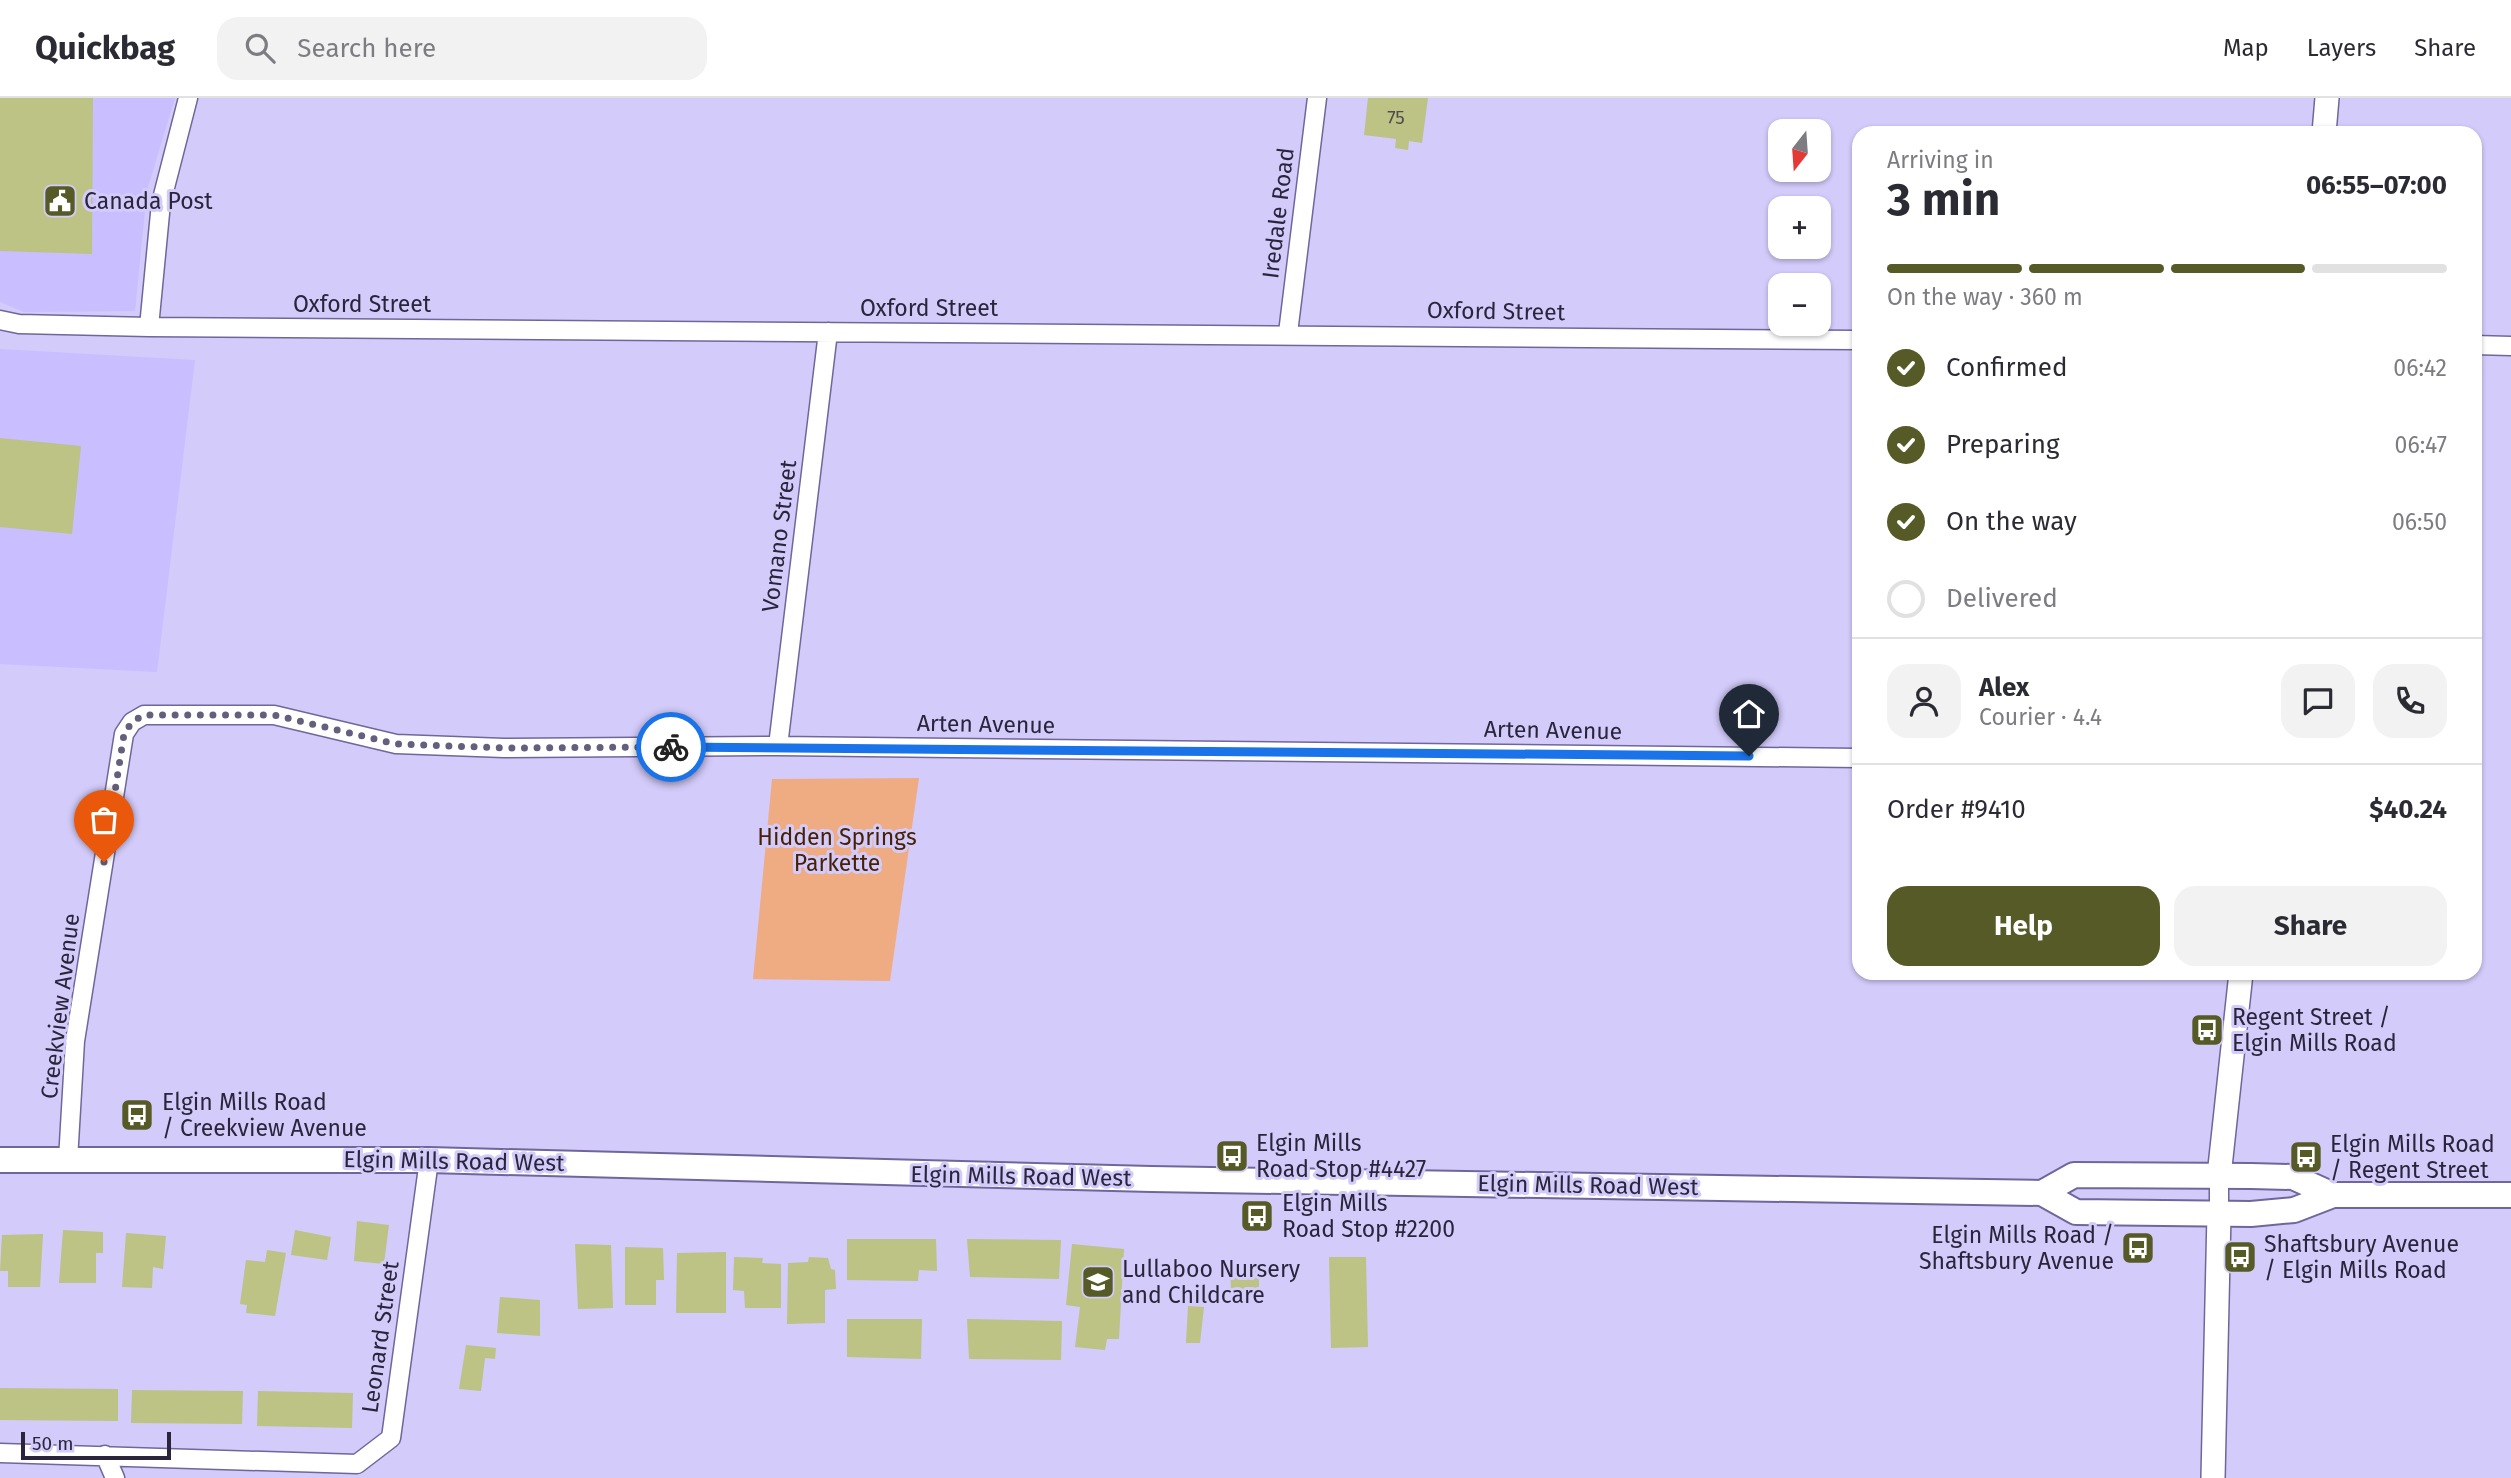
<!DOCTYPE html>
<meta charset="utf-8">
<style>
body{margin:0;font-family:"Fira Sans",sans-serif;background:#f2f2f3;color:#2b2b33;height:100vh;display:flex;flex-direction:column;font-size:26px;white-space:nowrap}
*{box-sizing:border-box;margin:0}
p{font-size:23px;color:#7c7c81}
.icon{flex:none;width:38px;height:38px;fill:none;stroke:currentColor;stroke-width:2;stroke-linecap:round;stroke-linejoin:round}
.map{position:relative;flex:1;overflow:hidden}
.sheet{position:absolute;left:1852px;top:28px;width:630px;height:854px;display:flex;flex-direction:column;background:#fff;border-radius:21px;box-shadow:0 2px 5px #0004}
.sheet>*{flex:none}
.needle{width:46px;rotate:197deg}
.fabs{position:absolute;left:1768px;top:21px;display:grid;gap:14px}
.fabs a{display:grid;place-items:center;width:63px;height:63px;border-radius:14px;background:#fff;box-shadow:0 2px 5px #0004;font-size:35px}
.scale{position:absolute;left:21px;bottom:18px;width:150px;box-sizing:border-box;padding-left:7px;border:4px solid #2a253b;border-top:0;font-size:19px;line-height:24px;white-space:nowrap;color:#2a253b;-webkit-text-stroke:5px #d3cbfa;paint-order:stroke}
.pin{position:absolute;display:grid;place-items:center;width:60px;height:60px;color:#fff;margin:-72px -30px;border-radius:50% 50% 50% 0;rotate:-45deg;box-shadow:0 0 7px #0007}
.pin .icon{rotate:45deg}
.courier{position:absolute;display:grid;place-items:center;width:70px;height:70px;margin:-35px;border:5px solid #1a73e8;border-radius:50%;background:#fff;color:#222;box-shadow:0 2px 9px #0007}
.headline em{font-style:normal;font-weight:700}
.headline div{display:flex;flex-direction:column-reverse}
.headline{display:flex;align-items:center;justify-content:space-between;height:119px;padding:0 35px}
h1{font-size:46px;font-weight:700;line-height:52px}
.bar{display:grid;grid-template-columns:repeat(4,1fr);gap:10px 7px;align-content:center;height:84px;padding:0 35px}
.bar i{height:9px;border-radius:5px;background:#e1e1e2}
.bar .active{background:#565a27}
.bar p{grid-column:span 4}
.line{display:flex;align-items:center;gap:18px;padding:0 35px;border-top:2px solid #e1e1e2}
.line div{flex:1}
.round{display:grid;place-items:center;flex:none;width:74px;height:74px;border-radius:21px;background:#f2f2f3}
ol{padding:0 35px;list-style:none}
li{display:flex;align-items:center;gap:21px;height:77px}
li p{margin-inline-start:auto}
li .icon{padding:7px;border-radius:50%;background:#565a27;color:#fff;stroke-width:4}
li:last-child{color:#7c7c81}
li i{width:38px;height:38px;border:4px solid #e1e1e2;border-radius:50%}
.action{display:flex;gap:14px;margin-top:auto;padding:14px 35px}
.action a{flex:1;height:80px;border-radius:21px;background:#565a27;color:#fff;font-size:28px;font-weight:700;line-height:80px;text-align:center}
.action a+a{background:#f2f2f3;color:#2b2b33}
header{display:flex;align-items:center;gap:42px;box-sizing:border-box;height:98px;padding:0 35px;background:#fff;border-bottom:2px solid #e1e1e2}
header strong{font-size:33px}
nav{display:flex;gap:38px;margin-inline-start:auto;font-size:24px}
.search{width:490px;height:63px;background:#f2f2f3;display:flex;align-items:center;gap:18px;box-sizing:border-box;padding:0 24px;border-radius:21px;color:#7c7c81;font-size:26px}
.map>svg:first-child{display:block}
.built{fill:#c9beff}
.green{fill:#efab82}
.building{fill:#bdc285}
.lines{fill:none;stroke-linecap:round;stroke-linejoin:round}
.minor-casing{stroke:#70669a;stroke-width:21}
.tertiary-casing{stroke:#70669a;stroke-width:26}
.secondary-casing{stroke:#70669a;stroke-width:28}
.minor{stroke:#fff;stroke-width:18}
.tertiary{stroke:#fff;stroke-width:23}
.secondary{stroke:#fff;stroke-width:24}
.done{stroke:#655f7e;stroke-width:7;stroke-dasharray:0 12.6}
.route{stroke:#1a73e8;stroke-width:9}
.labels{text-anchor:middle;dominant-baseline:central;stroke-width:6;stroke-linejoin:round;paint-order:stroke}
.number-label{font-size:19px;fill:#4f4c4e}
.poi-label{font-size:23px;fill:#2a253b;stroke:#d3cbfa;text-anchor:start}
.street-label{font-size:23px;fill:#2a253b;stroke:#d3cbfa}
.park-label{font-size:23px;fill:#482002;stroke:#d3cbfa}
</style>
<header>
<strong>Quickbag</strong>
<div class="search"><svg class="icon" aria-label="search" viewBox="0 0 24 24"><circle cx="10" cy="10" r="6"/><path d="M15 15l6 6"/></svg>Search here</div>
<nav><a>Map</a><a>Layers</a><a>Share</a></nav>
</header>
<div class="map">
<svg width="2511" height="1380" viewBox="0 0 2511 1380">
<rect width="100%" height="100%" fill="#d3cbfa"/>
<path class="built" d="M0,0H175L147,92L135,213L24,214L0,204Z
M0,251L195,262L157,574L0,566Z"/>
<path class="green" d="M919,680L890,883L753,881L772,681Z"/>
<path class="building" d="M0,0H93L92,156L0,153Z
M1368,0H1428L1422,45L1409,43L1408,52L1395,50L1396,41L1364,37Z
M0,340L81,348L72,436L0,429Z
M357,1123L389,1127L384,1166L354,1163Z
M63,1132L103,1134V1155H96V1185H59Z
M295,1132L331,1139L327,1162L291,1157Z
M126,1135L166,1138L163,1171L153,1169L152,1190L122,1189Z
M43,1136L40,1189H8V1173H0L2,1137Z
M847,1141H936L937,1173L919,1172L918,1183L847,1182Z
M967,1141L1061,1142L1059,1181L970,1179Z
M575,1146L611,1147L613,1210L578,1211Z
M1072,1146L1124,1151L1119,1241H1107L1105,1252L1075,1249L1080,1209L1066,1207Z
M625,1149L663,1150L664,1182H656V1207H625Z
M267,1152L286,1155L275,1218L246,1215L247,1207L240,1206L246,1162L265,1164Z
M726,1154V1215H676L677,1155Z
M734,1159L763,1160L762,1165L781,1166V1210H745L744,1193L733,1192Z
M809,1159L828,1160L831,1171L835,1172L836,1191L825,1192V1225L787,1226L788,1165L808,1164Z
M1329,1159H1366L1368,1249L1331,1250Z
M1230,1165H1259V1193H1231Z
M500,1199L540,1202V1238L497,1235Z
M1188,1208L1204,1209L1200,1245H1186Z
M847,1221H922L921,1261L847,1259Z
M967,1221L1062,1223L1061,1262L969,1261Z
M466,1247L496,1250L495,1261L485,1260L481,1293L459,1291Z
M0,1290L118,1291V1323L0,1322Z
M132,1292L243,1293L242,1326L131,1325Z
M258,1293L353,1295L352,1330L257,1328Z"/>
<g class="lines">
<defs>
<path id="minor" d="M0,222L19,226L149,229L1858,242
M149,229L161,105L188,0
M1288,235L1317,0
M2474,247L2511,248
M778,648L828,234
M68,1062L75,943L124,636L132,624L144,617H274L396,646L504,650L778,648L1858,660
M2219,1078V1116
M0,1355L357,1366L391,1340L429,1062
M105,1357L115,1380"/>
<path id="tertiary" d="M2324,35L2327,0
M2219,1078L2241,875
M2213,1380L2219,1116"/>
<path id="secondary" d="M0,1062H429L1151,1081L2042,1095L2076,1114L2251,1116L2294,1112L2333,1097H2511
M2042,1095L2074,1077L2251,1078L2293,1079L2333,1097"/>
</defs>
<use href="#minor" class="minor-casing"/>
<use href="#tertiary" class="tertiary-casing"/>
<use href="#secondary" class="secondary-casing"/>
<use href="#minor" class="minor"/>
<use href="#tertiary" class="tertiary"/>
<use href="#secondary" class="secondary"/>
</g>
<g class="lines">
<path class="done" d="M104,764L124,636L132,624L144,617H274L396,646L505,650L671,649"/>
<path class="route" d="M671,649L1749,658"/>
</g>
<defs>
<symbol id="civic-square" viewBox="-11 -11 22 22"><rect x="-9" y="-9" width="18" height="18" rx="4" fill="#565a27" stroke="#d3cbfa"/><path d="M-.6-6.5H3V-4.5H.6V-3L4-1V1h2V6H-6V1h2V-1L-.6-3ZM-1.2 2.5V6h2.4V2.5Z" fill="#fff"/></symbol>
<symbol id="bus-square" viewBox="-11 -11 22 22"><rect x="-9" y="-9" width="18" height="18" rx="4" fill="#565a27" stroke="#d3cbfa"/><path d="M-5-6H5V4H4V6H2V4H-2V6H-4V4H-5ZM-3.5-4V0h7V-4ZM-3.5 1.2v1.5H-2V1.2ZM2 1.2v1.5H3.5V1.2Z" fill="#fff"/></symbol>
<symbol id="school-square" viewBox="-11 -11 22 22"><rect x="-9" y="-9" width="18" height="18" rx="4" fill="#565a27" stroke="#d3cbfa"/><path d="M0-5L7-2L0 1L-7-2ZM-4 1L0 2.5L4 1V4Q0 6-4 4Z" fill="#fff"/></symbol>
</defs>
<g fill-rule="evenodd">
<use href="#civic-square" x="41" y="84" width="38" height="38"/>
<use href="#bus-square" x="2188" y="913" width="38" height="38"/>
<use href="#bus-square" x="118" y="998" width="38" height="38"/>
<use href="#bus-square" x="1213" y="1039" width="38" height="38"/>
<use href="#bus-square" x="2287" y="1040" width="38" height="38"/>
<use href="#bus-square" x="1238" y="1099" width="38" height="38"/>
<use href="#bus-square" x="2119" y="1131" width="38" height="38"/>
<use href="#bus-square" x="2221" y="1140" width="38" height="38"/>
<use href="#school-square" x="1079" y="1165" width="38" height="38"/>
</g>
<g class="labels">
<g class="number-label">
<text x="1396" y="19">75</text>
</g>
<g class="poi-label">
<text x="84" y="103">Canada Post</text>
<text x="2232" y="919">Regent Street /<tspan x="2232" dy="26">Elgin Mills Road</tspan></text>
<text x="162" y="1004">Elgin Mills Road<tspan x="162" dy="26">/ Creekview Avenue</tspan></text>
<text x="1256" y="1045">Elgin Mills<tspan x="1256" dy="26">Road Stop #4427</tspan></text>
<text x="2330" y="1046">Elgin Mills Road<tspan x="2330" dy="26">/ Regent Street</tspan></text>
<text x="1282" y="1105">Elgin Mills<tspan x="1282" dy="26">Road Stop #2200</tspan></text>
<text x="2114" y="1137" text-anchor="end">Elgin Mills Road /<tspan x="2114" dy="26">Shaftsbury Avenue</tspan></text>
<text x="2264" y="1146">Shaftsbury Avenue<tspan x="2264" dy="26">/ Elgin Mills Road</tspan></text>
<text x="1122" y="1171">Lullaboo Nursery<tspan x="1122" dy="26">and Childcare</tspan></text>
</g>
<g class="street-label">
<text transform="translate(1278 115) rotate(-83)">Iredale Road</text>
<text x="362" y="206">Oxford Street</text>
<text x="929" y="210">Oxford Street</text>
<text transform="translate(1496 213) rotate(1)">Oxford Street</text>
<text transform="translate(779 438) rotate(-83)">Vomano Street</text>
<text transform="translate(986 626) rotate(1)">Arten Avenue</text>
<text transform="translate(1553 632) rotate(1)">Arten Avenue</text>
<text transform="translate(60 908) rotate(-83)">Creekview Avenue</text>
<text transform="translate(454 1063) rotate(1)">Elgin Mills Road West</text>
<text transform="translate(1021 1078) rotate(1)">Elgin Mills Road West</text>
<text transform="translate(1588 1087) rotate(1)">Elgin Mills Road West</text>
<text transform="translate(380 1239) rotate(-82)">Leonard Street</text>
</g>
<g class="park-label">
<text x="837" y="739">Hidden Springs<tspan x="837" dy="26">Parkette</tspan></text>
</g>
</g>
</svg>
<div class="fabs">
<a><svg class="needle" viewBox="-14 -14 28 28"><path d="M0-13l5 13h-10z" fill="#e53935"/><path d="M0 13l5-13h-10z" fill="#7c7c81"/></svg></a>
<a>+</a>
<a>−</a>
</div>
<div class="scale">50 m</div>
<div class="pin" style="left:104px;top:764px;background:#ea580c"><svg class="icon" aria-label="bag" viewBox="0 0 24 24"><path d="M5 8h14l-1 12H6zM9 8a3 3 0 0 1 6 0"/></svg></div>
<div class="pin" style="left:1749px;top:658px;background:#1f2937"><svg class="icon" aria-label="home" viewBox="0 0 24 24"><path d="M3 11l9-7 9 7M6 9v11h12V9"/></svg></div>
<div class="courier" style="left:671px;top:649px"><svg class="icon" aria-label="bike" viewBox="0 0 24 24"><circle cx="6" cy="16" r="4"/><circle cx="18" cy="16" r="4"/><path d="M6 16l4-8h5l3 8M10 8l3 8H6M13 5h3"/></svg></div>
<section class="sheet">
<div class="headline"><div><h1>3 min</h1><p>Arriving in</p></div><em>06:55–07:00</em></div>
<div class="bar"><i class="active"></i><i class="active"></i><i class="active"></i><i></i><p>On the way · 360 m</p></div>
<ol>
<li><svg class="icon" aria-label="check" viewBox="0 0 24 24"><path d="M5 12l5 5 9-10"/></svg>Confirmed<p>06:42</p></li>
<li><svg class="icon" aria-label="check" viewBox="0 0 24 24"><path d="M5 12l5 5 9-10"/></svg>Preparing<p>06:47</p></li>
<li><svg class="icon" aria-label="check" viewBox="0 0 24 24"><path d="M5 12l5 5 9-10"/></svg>On the way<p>06:50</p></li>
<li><i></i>Delivered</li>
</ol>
<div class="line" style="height:126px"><a class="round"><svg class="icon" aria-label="person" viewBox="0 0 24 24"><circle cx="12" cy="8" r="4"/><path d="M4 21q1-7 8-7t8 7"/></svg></a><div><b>Alex</b><p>Courier · 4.4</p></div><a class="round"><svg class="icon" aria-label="chat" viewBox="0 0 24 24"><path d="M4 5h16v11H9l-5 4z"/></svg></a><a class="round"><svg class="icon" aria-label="phone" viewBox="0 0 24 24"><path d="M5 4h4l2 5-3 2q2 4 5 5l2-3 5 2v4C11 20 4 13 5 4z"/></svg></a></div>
<div class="line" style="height:91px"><div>Order #9410</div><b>$40.24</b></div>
<div class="action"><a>Help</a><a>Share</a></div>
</section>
</div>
